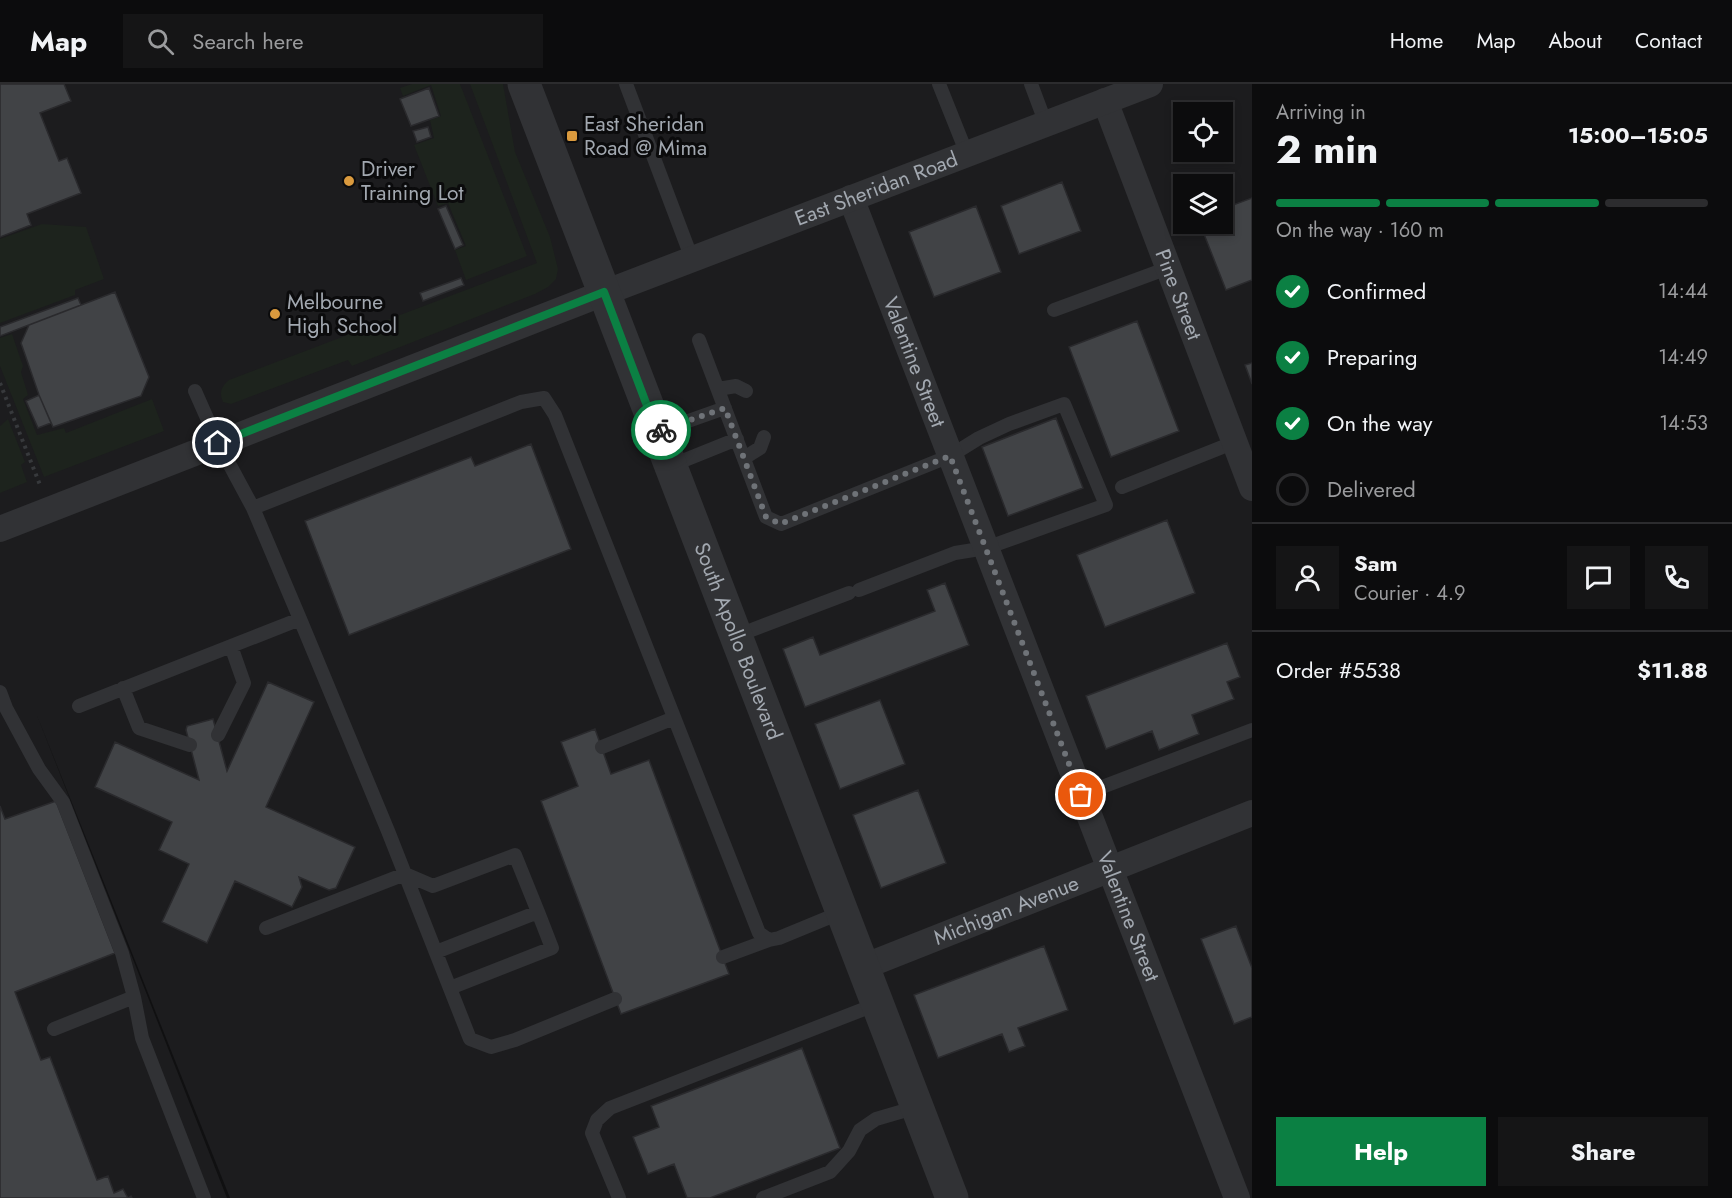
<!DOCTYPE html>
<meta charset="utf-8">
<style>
body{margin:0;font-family:Jost,sans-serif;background:#151516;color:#f1f3f6;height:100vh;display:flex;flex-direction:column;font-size:22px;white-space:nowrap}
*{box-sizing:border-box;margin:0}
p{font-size:20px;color:#9a9b9d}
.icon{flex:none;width:33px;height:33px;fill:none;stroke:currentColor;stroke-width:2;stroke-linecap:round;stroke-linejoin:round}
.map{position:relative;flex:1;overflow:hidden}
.drawer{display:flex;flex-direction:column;background:#0c0c0d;width:480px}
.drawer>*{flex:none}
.buttons{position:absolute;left:1173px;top:18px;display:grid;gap:12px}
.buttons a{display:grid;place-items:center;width:60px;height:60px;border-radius:0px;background:#0c0c0d;box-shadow:0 3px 9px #0003,0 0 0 2px #2c2c2e;font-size:30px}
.pin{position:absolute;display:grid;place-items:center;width:51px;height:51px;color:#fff;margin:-26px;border:3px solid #fff;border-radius:50%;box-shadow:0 2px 6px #0007}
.courier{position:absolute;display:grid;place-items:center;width:60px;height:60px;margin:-30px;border:4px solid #0b8043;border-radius:50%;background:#fff;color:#222;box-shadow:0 2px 8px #0007}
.overview em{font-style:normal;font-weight:700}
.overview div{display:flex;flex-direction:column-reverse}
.overview{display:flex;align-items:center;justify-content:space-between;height:102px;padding:0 24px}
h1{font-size:39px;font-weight:700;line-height:45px}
.bar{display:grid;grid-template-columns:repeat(4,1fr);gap:9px 6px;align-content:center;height:72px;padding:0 24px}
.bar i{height:8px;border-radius:4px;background:#2c2c2e}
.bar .selected{background:#0b8043}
.bar p{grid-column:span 4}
.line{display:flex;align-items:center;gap:15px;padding:0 24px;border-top:2px solid #2c2c2e}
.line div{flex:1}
.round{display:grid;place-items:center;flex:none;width:63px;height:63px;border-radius:0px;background:#151516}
ol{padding:0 24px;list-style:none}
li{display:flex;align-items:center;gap:18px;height:66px}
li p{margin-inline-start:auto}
li .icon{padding:6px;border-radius:50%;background:#0b8043;color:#fff;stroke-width:4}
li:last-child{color:#9a9b9d}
li i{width:33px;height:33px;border:3px solid #2c2c2e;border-radius:50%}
.button{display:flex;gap:12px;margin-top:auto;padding:12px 24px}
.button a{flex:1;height:69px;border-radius:0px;background:#0b8043;color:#fff;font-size:24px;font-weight:700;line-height:69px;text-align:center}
.button a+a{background:#151516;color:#f1f3f6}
header{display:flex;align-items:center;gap:36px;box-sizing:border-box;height:84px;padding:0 30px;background:#0c0c0d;border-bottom:2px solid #2c2c2e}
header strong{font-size:28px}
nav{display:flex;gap:33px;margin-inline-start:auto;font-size:21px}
.search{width:420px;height:54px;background:#151516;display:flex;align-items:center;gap:15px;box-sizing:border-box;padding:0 21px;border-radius:0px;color:#9a9b9d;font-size:22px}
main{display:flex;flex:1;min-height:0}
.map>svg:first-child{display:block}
.built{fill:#1c1c1e;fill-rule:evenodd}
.green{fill:#1d231d}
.building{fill:#414346;stroke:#2a2a2d;stroke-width:1.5}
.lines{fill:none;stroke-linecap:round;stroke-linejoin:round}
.path{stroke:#37393c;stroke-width:4;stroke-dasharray:3 4.5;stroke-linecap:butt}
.service{stroke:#313235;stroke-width:14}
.minor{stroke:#313235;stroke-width:26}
.tertiary{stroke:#313235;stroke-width:33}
.done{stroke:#6f7378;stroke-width:6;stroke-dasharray:0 10.8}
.route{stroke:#0b8043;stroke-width:8}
.poi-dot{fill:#da9a3e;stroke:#0b0b0c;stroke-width:2}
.labels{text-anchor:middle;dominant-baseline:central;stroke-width:6;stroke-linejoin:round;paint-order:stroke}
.poi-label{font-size:21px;fill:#a2a8b0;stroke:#0b0b0c;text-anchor:start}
.street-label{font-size:21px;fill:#a2a8b0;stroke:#0b0b0c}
</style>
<header>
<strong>Map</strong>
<div class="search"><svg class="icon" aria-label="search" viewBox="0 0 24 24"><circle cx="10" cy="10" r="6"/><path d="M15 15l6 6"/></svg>Search here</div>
<nav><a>Home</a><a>Map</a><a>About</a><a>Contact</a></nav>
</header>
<main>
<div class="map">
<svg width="1252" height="1114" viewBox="0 0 1252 1114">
<rect width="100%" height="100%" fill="#101011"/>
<path class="built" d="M0,0H1252V1114H230L36,629L227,1114H0ZM1184,28H1222V68H1184ZM1184,100H1222V140H1184Z"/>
<path class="green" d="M412,0H460L527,172L466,196L455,166L466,162L448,119L438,122L414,61L434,54L430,36L441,32L431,1L403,12L400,4Z
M470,0H503L515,68L550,153L558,185L556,195L548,203L535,210L352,282L348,276L231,320L223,318C219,308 221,303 229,296L537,179Z
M42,140L86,143L104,195L75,206V211L0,239V155Z
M12,250L23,282L21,288L28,311L23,315L37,351L64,344L66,349L152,315L164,347L44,393L0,282V254Z
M8,335L25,378L21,381L27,398L0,409V342Z"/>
<path class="building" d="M0,0H64L71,17L40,29L59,77L67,74L81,109L27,130L31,141L0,153Z
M429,4L439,32L411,42L400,15Z
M428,43L431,53L417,58L413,47Z
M1062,98L1081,147L1019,170L1001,122Z
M1252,114V196L1226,206L1200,140H1222V125Z
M446,122L463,161L455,165L438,125Z
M976,122L1001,188L934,213L909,148Z
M461,194L464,201L423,217L420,209Z
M115,208L149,293L141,312L53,343L39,311L21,259L29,241Z
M78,214L81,221L0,252V243Z
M1137,237L1179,347L1111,373L1069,263Z
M1252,279V300L1245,281Z
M39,311L51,339L38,344L26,317Z
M1056,334L1083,404L1008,432L982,363Z
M531,360L571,465L349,551L305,437L471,373L475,382Z
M1167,436L1195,509L1105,543L1077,471Z
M945,499L969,561L805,623L783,565L813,553L820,571L935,527L927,506Z
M1227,559L1240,593L1227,598L1234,615L1192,631L1199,650L1159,666L1152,647L1106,665L1086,612Z
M268,598L314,618L266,723L355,763L336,804L329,806L299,793L302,803L292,823L235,797L207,859L162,838L189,780L159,766L172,738L95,703L115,658L199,696L186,646L187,642L213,635L227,687Z
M880,616L905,680L840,705L815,640Z
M595,645L611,690L649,676L729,890L621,930L541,717L578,702L561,658Z
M918,706L946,779L881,804L853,731Z
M56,717L115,869L15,908L41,976L50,973L97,1096L108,1092L114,1109L123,1105L128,1114L131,1112L132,1114H0V722L5,735Z
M1236,842L1252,884V933L1234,940L1201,855Z
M1044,862L1068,926L1018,944L1025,962L1009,968L1002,950L938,974L914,911Z
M802,964L840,1064L710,1114H687L674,1080L648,1090L633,1053L659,1043L651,1022Z"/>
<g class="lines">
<path class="path" d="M0,299L40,401"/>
<path class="service" d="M626,0L692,175
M939,0L967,70
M1031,0L1046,40
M1054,226L1168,184
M699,256L766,433L781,440L950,372L979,354L1009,340L1064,320L1106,421L986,464L955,469L859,506
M718,305L736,302L746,307
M657,348L725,324
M744,374L760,364L764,353
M670,382L737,355
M1122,403L1235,358
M253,424L521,318L544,314L555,331L759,849L769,856L779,854L842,828
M300,535L388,747L470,955L491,963L515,956L615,915
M736,552L849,509
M123,604L139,644L190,661
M0,608L6,624L39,685L63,718L122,869L134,913L142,954L204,1114
M79,622L300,535L253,424L218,359L195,307
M218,651L244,599L231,562
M602,663L674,634
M1081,711L1252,646
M266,844L405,790L433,802L515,771L538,828L436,868
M723,873L769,856
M450,904L552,864L538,828
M54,945L134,913
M619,1114L592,1049L597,1036L610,1024L877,920
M763,1114L830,1088L849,1067L860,1046L876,1035L917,1023"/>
<g class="minor">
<path id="s1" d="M1105,17L1252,404"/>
<path id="s2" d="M851,114L1237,1114"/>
<path id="s3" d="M0,445L604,209L1150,0"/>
<path id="s4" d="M863,883L1252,729"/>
</g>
<path class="tertiary" id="s5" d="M524,0L952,1114"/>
</g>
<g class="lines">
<path class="done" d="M661,346L725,324L766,433L780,440L950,372L1081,711"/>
<path class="route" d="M218,359L604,208L657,348L661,346"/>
</g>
<g class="poi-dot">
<rect x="566" y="46" width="12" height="12" rx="3"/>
<circle cx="349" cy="97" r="6"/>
<circle cx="275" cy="230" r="6"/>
</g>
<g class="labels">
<g class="poi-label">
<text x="584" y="40">East Sheridan<tspan x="584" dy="24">Road @ Mima</tspan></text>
<text x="361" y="85">Driver<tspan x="361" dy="24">Training Lot</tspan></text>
<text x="287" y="218">Melbourne<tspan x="287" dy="24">High School</tspan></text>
</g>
<g class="street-label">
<text stroke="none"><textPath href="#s3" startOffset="940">East Sheridan Road</textPath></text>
<text stroke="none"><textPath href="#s1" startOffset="207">Pine Street</textPath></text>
<text stroke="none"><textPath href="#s2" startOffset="176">Valentine Street</textPath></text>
<text stroke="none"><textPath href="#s5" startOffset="597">South Apollo Boulevard</textPath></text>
<text stroke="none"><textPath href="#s4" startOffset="154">Michigan Avenue</textPath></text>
<text stroke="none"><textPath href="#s2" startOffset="770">Valentine Street</textPath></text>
</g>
</g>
</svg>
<div class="buttons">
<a><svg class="icon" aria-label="locate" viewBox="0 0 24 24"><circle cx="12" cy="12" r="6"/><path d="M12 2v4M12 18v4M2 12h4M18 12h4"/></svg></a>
<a><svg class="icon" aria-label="layers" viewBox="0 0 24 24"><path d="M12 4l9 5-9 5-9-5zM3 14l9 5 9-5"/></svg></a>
</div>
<div class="pin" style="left:1081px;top:711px;background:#ea580c"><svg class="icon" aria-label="bag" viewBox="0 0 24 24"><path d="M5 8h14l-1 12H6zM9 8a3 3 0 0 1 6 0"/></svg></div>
<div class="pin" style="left:218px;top:359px;background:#1f2937"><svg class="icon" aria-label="home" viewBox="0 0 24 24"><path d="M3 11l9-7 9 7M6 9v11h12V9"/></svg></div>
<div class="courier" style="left:661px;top:346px"><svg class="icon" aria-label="bike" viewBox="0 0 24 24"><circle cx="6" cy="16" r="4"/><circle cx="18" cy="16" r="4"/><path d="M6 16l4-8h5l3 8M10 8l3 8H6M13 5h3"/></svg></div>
</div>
<section class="drawer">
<div class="overview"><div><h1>2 min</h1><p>Arriving in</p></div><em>15:00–15:05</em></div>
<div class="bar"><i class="selected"></i><i class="selected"></i><i class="selected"></i><i></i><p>On the way · 160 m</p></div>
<ol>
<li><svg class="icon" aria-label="check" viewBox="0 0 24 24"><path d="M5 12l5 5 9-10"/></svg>Confirmed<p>14:44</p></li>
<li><svg class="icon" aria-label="check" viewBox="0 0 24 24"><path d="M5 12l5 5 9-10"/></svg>Preparing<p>14:49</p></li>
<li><svg class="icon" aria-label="check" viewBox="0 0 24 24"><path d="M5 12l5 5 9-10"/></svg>On the way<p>14:53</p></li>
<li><i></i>Delivered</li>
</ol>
<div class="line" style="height:108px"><a class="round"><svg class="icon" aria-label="person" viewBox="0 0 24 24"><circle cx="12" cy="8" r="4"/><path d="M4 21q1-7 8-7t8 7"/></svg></a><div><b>Sam</b><p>Courier · 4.9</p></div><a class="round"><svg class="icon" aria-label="chat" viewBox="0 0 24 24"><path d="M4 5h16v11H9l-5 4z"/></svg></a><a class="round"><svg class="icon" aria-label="phone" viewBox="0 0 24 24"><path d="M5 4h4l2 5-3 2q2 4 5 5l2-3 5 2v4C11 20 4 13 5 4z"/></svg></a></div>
<div class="line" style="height:78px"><div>Order #5538</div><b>$11.88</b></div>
<div class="button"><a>Help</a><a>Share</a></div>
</section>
</main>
